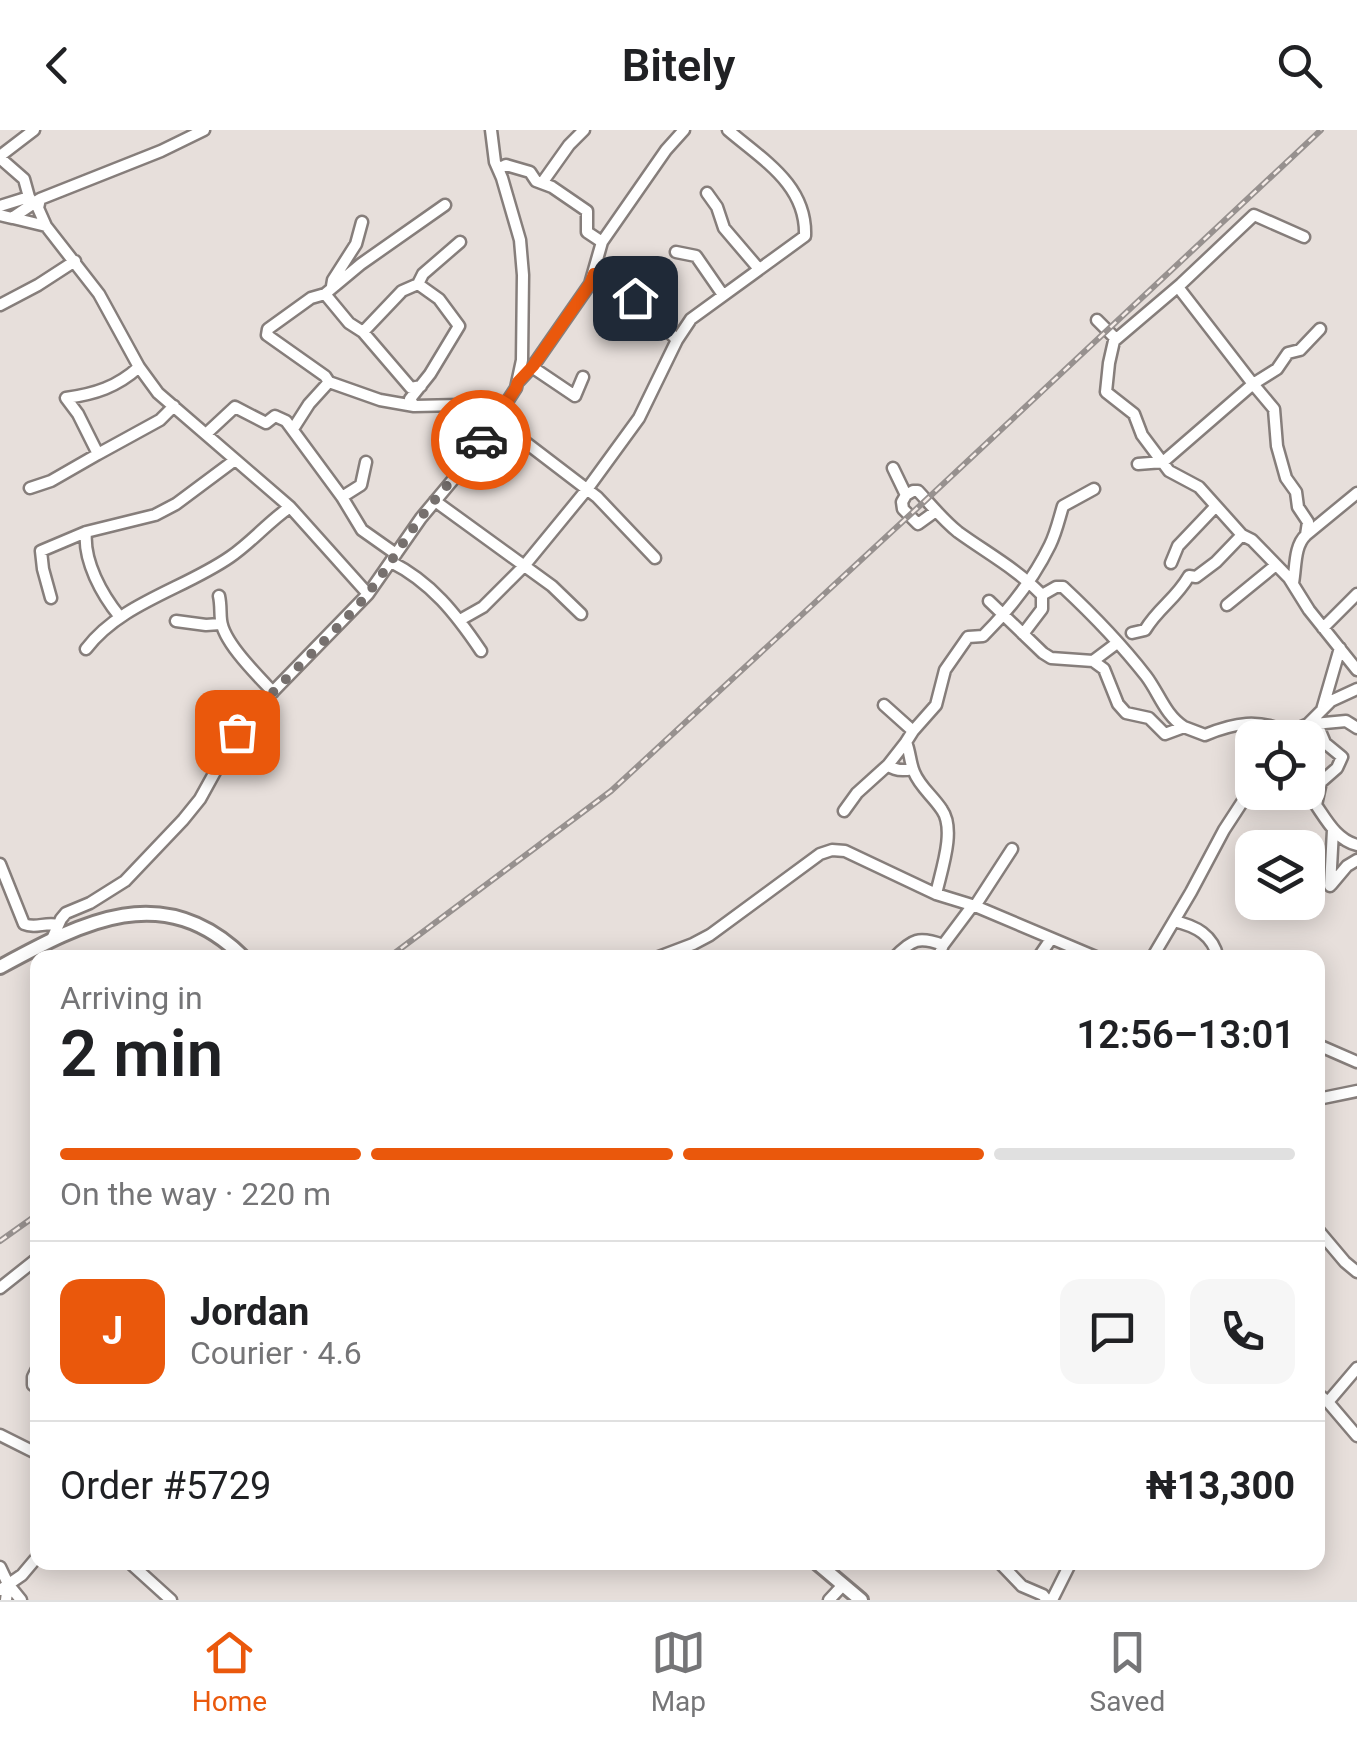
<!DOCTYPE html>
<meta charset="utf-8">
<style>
body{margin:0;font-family:Roboto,sans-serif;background:#f6f6f6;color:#202124;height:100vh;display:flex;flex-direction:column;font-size:38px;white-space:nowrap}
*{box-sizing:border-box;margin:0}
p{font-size:32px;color:#757577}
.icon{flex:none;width:55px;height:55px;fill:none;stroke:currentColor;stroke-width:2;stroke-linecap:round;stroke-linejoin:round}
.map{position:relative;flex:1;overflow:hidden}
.side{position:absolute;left:30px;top:820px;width:1295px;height:620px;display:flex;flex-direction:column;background:#fff;border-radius:20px;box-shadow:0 5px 25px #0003}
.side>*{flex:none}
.buttons{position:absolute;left:1235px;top:590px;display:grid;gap:20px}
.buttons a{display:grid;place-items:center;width:90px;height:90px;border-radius:20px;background:#fff;box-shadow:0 5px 25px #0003;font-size:50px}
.pin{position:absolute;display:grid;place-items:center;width:85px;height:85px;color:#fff;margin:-42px;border-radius:20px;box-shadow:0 5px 15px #0006}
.courier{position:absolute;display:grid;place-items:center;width:100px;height:100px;margin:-50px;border:8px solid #ea580c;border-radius:50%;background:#fff;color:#222;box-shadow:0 2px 12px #0007}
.headline em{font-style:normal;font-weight:600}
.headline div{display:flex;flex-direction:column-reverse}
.headline{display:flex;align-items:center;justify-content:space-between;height:170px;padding:0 30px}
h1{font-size:65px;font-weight:600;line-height:75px}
.bar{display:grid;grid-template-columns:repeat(4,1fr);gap:15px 10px;align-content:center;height:120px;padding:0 30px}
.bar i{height:12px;border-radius:8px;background:#e0e0e0}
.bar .active{background:#ea580c}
.bar p{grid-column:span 4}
.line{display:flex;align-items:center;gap:25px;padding:0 30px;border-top:2px solid #e0e0e0}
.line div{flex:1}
.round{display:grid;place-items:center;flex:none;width:105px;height:105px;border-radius:20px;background:#f6f6f6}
header{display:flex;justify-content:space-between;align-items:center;height:130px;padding:0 30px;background:#fff;font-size:45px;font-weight:600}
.tab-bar{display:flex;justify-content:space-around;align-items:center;height:140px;border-top:2px solid #e0e0e0;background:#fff;font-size:28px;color:#757577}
.tab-bar a{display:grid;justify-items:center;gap:5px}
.tab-bar .active{color:#ea580c}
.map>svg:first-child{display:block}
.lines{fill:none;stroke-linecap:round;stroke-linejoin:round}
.minor-casing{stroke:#867e7b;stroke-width:15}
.major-casing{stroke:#867e7b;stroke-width:18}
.minor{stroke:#fff;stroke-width:10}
.major{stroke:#fff;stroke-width:12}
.rail-casing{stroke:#97918f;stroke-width:6}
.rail{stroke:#f5ece8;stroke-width:2.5;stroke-dasharray:8;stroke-linecap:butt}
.done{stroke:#76706e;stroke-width:10;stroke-dasharray:0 18}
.route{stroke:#ea580c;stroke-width:12}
</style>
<header><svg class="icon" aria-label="back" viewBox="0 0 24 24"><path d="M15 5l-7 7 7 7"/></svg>Bitely<svg class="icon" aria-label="search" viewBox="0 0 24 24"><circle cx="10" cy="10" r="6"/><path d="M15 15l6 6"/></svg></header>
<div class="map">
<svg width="1357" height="1470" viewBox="0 0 1357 1470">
<rect width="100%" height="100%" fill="#e7dfdb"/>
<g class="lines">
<defs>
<path id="minor" d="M204,0L161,21L40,69L38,78L46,96L99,164L139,237L158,263L290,377L368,464
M0,26L34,0
M0,28L24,49L29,67
M498,39L506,35L530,42L536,51L552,57L587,81V102L602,112L590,154L533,236L519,251
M542,53L569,15L584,0
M707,63L717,77L724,98L759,139
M0,76L29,67L33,73
M0,85L12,88L40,69
M13,88L46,96
M1304,107L1254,85L1181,154L1114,211L1109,233L1106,262L1134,284L1142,305L1169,341L1199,357L1242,405L1252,410L1289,448L1309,480L1357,540
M602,112L666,20L684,0
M676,122L696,126L723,165
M594,144L614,147L677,210
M418,154L402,161L363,202L411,258L421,256
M332,156L333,150L356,114L362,92
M325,164L361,134L445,75
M0,175L38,155L75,131
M1097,190L1116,209
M1320,199L1300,220L1288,223L1277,239L1253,254L1274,279L1277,316L1286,348L1296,362L1298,377L1308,392L1306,405L1357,363
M532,237L575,266L583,247
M329,252L325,246L267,205L268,199L311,168L325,164L349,193L363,202
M414,276L410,269L430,244L459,196L439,169L418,154L423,144L460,112
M293,299L309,274L329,252L380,270L414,276L461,275L495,289L597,367L655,428
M206,304L235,277L266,293L275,286L286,291L342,367
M98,324L160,290L174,276
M366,332L361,355L342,367L362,400L396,424
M1138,334L1163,332L1253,254L1178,157
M893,338L906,365L913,361H918C931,375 943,390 958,402C987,423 1017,439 1042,465L1056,457H1063C1092,484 1121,514 1146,546C1159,563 1165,585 1184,597
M30,358L51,351L98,324L78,284L66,268C95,264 117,257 139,237
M906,365L902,372L903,379L918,394L936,381
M435,371L552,456L581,484
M86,402C83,431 102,465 120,487
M391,432C431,452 456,484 481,521
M1171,433L1178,416L1216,376
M1293,453C1296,437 1294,416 1306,405
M219,466C221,475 220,482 221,490C223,512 258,546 273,562
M51,468L43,439L41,421L86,402L155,385L176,374L235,330
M989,471L1043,523L1051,528L1093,531L1117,513
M1227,475L1276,435
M460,490L483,477L524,436L588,358L639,288L677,210L691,189L805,106C807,55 763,30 728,0
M176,491L206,495L220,494
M1323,498L1357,464
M1132,503L1145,500C1159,477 1175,470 1189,446L1196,447L1216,432L1242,405
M1023,504L1042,479V465
M86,519C121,473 184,459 230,427C252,412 268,392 290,377
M1093,531L1104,539L1118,574L1126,583L1149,588L1165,604L1184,597L1205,605C1234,593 1259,588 1288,603
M884,575L913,601L906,612C910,622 910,633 914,642C920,657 933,666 942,680C956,700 941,741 936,764
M1322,580L1340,518
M1314,594L1346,591L1357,598
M1317,594L1325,613L1342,627L1337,638L1321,652L1316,675C1327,691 1337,710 1357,715
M913,601L936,575L945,540L968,507L983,506C1009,480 1034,448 1050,415C1056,403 1059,389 1063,376L1094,359
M1285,608L1288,603L1308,594L1331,571L1357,559
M888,635L906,612
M844,681L857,663L888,635C895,641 903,641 912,639
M0,734L24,794C35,799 45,792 58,795
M1331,755L1347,736L1357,730
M1330,756L1333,700
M975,776L1012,719
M1174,791C1196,796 1213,805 1218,828
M52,809L61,789L66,783L90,773L125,751L183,690L200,669L237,602L256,579L368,464L421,388L467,333L516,258L522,230L523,145L520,110L502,48L495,32L491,0
M656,828L693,814L710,805L820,724L832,720L845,721L936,764L975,776L1098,828
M894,828C912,809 919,806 943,815
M938,828L943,815L973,775
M1038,828L1051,809
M1152,828L1191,762L1224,700L1252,657
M1318,915L1357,932
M1318,969L1357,961
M1318,1100L1345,1132L1357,1142
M0,1158L38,1128
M33,1255V1247L38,1237
M1318,1264L1328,1272L1357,1306
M1328,1272L1357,1238
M0,1305L38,1324
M129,1432L171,1470
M999,1432L1022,1456L1043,1465L1047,1470
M0,1437L8,1454L21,1470
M0,1460L22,1445L38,1426
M6,1470L8,1454
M829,1470L843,1455
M1052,1470L1071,1432"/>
<path id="major" d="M0,837C83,792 164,748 244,828
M816,1432L861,1470"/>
</defs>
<use href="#minor" class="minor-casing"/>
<use href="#major" class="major-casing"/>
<use href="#minor" class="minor"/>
<use href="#major" class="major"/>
<defs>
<path id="rail" d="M388,828L611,661L926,370L1321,0
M0,1111L38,1084"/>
</defs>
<use href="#rail" class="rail-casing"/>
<use href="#rail" class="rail"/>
</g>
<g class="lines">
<path class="done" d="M237,602C272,560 313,524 350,484C377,456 396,422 419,390C439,363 463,340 481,310"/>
<path class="route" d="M481,310L516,258L518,252L533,236L590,154L594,144L614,146L635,168"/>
</g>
</svg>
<div class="buttons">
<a><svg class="icon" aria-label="locate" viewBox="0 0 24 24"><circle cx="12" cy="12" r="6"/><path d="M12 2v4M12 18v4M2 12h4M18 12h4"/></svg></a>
<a><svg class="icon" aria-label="layers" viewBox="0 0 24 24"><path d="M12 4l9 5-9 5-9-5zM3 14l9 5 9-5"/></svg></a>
</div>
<div class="pin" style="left:237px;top:602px;background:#ea580c"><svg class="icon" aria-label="bag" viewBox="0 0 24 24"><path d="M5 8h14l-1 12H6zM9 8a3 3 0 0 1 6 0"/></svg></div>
<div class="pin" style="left:635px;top:168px;background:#1f2937"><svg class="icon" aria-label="home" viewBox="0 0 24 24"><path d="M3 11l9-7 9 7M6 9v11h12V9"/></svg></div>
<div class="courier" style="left:481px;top:310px"><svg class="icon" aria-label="car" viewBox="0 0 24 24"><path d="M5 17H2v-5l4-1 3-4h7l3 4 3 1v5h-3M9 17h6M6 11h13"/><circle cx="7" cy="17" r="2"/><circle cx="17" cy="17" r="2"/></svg></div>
<section class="side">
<div class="headline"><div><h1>2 min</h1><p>Arriving in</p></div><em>12:56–13:01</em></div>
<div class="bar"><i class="active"></i><i class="active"></i><i class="active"></i><i></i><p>On the way · 220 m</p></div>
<div class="line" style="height:180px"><b class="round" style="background:#ea580c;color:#fff">J</b><div><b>Jordan</b><p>Courier · 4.6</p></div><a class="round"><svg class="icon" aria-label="chat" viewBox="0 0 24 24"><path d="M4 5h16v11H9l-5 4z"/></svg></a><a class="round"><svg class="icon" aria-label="phone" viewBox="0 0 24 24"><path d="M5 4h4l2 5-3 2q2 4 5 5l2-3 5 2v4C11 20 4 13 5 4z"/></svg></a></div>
<div class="line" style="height:130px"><div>Order #5729</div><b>₦13,300</b></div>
</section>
</div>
<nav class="tab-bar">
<a class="active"><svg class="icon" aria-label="home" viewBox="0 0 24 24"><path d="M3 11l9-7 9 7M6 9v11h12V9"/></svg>Home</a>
<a><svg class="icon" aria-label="map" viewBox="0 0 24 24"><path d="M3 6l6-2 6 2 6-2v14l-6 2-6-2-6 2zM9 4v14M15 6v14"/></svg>Map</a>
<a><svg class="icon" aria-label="saved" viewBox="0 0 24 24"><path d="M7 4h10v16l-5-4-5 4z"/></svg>Saved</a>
</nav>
